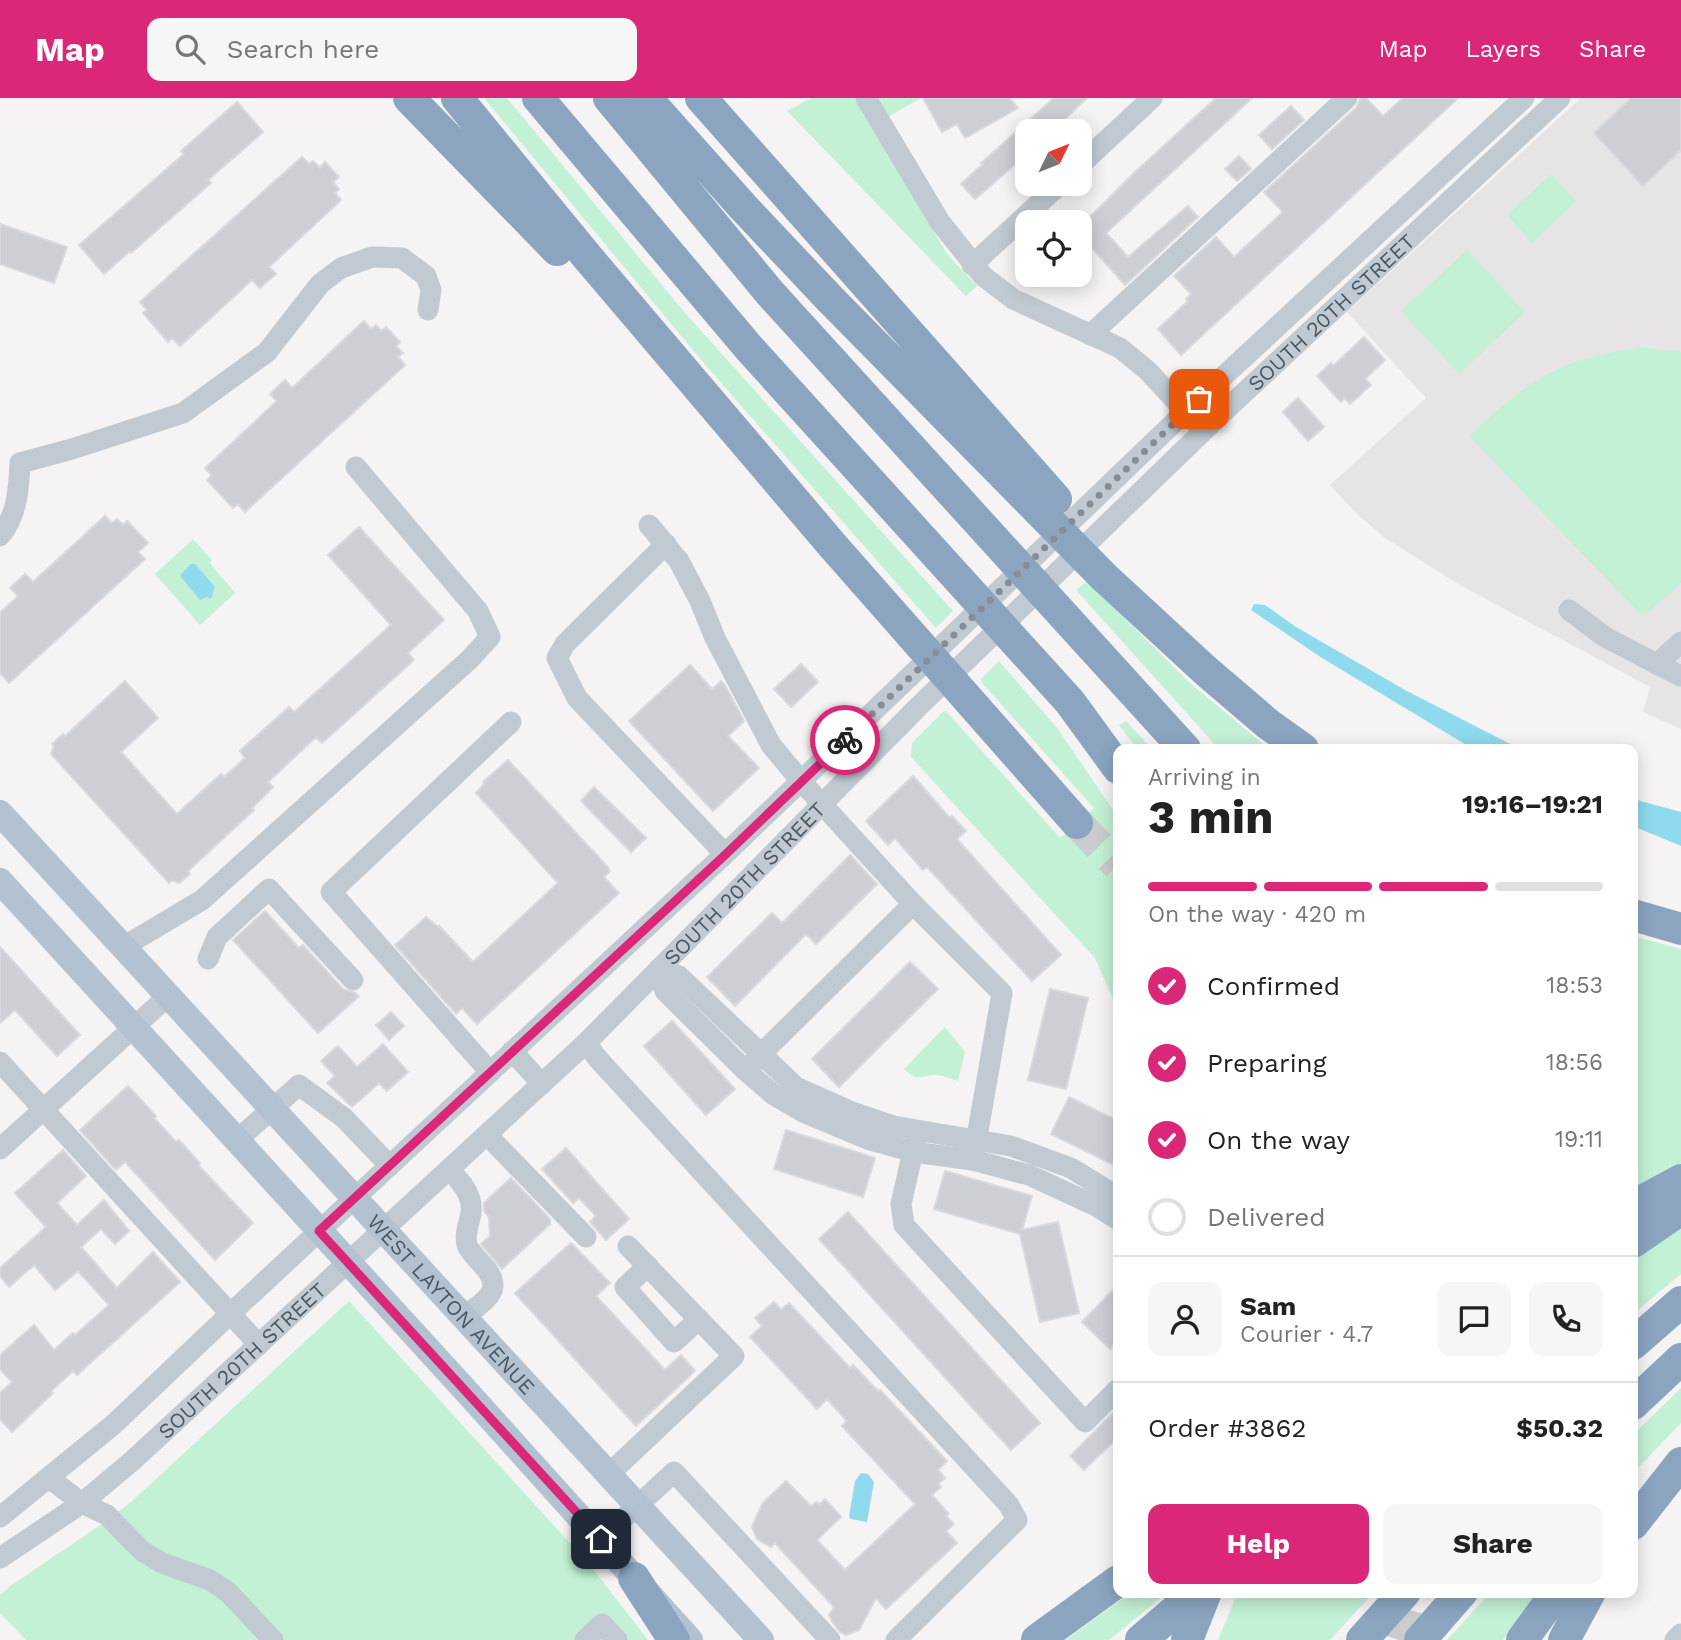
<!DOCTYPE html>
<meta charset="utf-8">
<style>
body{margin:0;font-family:"Work Sans",sans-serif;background:#f6f6f6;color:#222;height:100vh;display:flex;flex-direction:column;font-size:26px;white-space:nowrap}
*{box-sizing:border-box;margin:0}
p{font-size:23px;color:#767676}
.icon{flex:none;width:38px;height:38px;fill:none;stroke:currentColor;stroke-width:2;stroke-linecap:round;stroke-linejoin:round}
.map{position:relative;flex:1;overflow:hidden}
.panel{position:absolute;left:1113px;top:646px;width:525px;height:854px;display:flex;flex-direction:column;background:#fff;border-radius:14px;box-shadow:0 4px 18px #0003}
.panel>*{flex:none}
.needle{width:46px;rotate:47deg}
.buttons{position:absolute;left:1015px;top:21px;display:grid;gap:14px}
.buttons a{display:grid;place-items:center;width:77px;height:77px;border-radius:14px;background:#fff;box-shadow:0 4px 18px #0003;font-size:35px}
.pin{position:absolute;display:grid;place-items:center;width:60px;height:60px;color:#fff;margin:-30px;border-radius:14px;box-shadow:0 4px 10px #0006}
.courier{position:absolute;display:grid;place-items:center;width:70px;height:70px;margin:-35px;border:5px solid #db2777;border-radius:50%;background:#fff;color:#222;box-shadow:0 2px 9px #0007}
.overview em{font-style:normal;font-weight:700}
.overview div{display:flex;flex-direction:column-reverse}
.overview{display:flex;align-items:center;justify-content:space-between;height:119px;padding:0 35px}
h1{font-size:46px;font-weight:700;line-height:52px}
.bar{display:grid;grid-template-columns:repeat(4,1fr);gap:10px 7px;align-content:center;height:84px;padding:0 35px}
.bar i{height:9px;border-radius:5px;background:#e0e0e0}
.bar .current{background:#db2777}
.bar p{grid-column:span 4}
.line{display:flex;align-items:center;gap:18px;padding:0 35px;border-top:2px solid #e0e0e0}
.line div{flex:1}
.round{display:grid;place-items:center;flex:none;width:74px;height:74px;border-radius:14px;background:#f6f6f6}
ol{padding:0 35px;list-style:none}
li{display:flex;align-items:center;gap:21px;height:77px}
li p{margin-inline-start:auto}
li .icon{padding:7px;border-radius:50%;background:#db2777;color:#fff;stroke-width:4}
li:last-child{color:#767676}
li i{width:38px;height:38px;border:4px solid #e0e0e0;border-radius:50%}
.primary-button{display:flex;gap:14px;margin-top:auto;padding:14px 35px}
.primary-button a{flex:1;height:80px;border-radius:14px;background:#db2777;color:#fff;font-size:28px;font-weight:700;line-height:80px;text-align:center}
.primary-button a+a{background:#f6f6f6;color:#222}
header{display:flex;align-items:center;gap:42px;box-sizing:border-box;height:98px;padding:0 35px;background:#db2777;color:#fff}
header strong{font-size:33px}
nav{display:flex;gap:38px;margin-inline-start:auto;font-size:24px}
.search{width:490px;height:63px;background:#f6f6f6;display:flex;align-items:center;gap:18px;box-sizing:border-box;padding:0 24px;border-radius:14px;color:#767676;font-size:26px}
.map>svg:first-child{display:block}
.education{fill:#e6e4e5}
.green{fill:#c3f1d5}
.water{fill:#90daee}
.building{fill:#cdcfd5;stroke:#d7d9de;stroke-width:2}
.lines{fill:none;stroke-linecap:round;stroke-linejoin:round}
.highway-tunnel{stroke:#caccce;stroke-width:32;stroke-dasharray:32 16;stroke-linecap:butt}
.minor{stroke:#c1cad2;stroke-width:21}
.major{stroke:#b3c2d1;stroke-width:26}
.highway{stroke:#8ba5c1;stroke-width:32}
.done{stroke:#868d94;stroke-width:7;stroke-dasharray:0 12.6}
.route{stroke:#db2777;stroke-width:9}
.labels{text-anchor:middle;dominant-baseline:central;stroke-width:5;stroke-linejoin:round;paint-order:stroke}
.street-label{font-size:21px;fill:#4a5661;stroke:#fff}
</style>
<header>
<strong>Map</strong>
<div class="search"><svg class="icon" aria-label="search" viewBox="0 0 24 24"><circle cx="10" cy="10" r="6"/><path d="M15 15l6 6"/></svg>Search here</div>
<nav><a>Map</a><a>Layers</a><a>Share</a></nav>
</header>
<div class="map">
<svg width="1681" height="1542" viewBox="0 0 1681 1542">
<rect width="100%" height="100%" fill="#f5f3f3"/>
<path class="education" d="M1581,0H1681V631L1643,614L1650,589L1460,487L1385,440L1357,416L1330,387L1426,300L1347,214Z"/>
<path class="green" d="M484,0H507L685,215L953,513L936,530L702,263Z
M811,0H921L872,28L947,156L977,188L966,198L787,13Z
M1551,76L1576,103L1532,145L1507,117Z
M1467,152L1525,214L1459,276L1401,213Z
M1641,249L1681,254V485L1647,516L1639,515L1469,338C1502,307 1537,275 1582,262C1601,256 1621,253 1641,249Z
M193,441L212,462L210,465L235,495L200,527L155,476Z
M1087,483L1190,585L1269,651H1219L1076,492Z
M999,563L1057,630L1118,719V912L1095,860L911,659L912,645L945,612L1060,740L1094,710L983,586L981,581Z
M1126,623L1152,651H1137L1119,627Z
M1633,838L1681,851V1071L1633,1097Z
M945,929L965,954L958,983C952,981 942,977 936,977C921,977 918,985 904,971Z
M1681,1130V1176L1633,1216V1160Z
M349,1203L590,1467L648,1542H26L0,1515V1497L9,1489L102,1426L131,1404Z
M1681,1290V1325L1633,1375V1337Z
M1238,1494H1373V1495L1330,1542H1218Z
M1130,1495H1167L1109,1542H1066Z
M1490,1495H1537L1503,1542H1447Z"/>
<path class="water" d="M191,466H195L215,489L212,496L213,498L210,501L208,499L200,502L181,479V476Z
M1254,506L1265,507L1296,529L1405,592L1520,651H1473L1322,560L1251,512Z
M1633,701L1681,714V748L1633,728Z
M861,1375L868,1376L874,1384L867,1424L851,1421L849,1419L855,1383Z"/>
<path class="building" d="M923,0H1009L1018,10L965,40L957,26L942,34Z
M1054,0H1087L1052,33H1027V56L975,101L961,86L983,66L981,65Z
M1216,0H1252L1106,135L1128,159L1188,108L1198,119L1125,187L1092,150L1080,161V129L1133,76Z
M1361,0H1366L1383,18L1403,0H1458L1181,257L1158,231L1188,203L1186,201L1191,196L1174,178L1216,139L1234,159L1283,114L1264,94L1356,10Z
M1631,0H1681V52L1643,88L1594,35Z
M237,4L263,34L208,82L211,85L131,155L130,153L104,176L79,147L184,56L181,53Z
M1291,8L1304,22L1272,51L1259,37Z
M1239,58L1251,71L1237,83L1225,71Z
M302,59L309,66L313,63L320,70L325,64L339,79L333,84L339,91L335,95L341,102L269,169L276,176L260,190L252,182L180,248L172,240L168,244L143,215L147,212L140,204Z
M0,126L67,149L54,185L0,166Z
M364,223L371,231L376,227L381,233L386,229L400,244L396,248L403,255L398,259L405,267L245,414L238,406L233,410L207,382L212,378L205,370L277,303L270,296L285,282L292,290Z
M1364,239L1385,262L1365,281L1371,287L1350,306L1344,300L1341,304L1317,278L1331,265L1333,268Z
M1298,300L1324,329L1308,343L1283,314Z
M105,418L112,425L117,421L123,427L127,423L148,445L138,454L145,461L9,585L0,575V515L18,498L10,490L25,476L33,484Z
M359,429L444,522L408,555L414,562L322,645L316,639L268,684L273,689L252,710L254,712L188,773L190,776L179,785L172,782L169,785L51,656L54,649L52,646L63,636L65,638L125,583L158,620L121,654L177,716L221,676L224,679L245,660L240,653L289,609L294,614L391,527L328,457Z
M801,566L818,584L791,609L774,591Z
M690,567L712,591L721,583L725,587L744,623L728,638L759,670L713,713L629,623Z
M508,662L608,769L610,773L604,779L619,795L477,926L462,910L456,916L395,847L426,819L438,829L439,828L473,864L558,785L476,695L484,686L483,684Z
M913,678L950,720L952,718L966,733L957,741L1061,857L1032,883L927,769L923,772L895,740L888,747L866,723Z
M594,689L646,740L631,754L581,703Z
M850,757L877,786L816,846L806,836L735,908L707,879L772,815L782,825Z
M265,813L299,850L303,847L343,891L355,895L359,898L318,935L233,842Z
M0,849L80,937L57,958L15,912L0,925Z
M910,864L938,891L839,989L812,961Z
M1050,891L1088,900L1066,991L1028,982Z
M391,914L404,928L389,942L376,927Z
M672,923L735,991L706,1017L644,948Z
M383,946L408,974L387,993L379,985L352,1009L327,985L335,978L321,963L338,948L357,969Z
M128,988L156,1018L154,1020L176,1044L179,1042L200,1065L198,1067L253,1125L215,1162L125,1064L116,1072L80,1032Z
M1069,999L1118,1023V1069L1051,1036Z
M786,1032L875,1060L863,1099L774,1071Z
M566,1050L629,1121L606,1142L590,1124L596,1118L579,1100L573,1105L542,1071Z
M63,1052L86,1078L57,1105L77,1127L104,1102L129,1133L115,1146L101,1131L81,1149L117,1190L153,1154L180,1184L77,1277L73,1273L51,1293L53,1295L12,1334L0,1321V1295L12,1284L0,1271V1257L34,1227L54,1252L73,1235L75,1237L109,1207L78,1173L55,1192L34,1167L9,1189L0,1178V1170L46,1129L15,1095Z
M945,1073L1032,1098L1022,1132L1058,1124L1079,1215L1040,1224L1020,1136L934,1111Z
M511,1080L550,1121V1126L502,1171L481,1146L490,1138L489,1119L484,1113V1105Z
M848,1114L1040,1325L1011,1352L819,1141Z
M571,1145L610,1185L596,1198L665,1272L681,1257L695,1273L636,1328L515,1195Z
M1118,1187V1242L1110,1251L1082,1224Z
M774,1204L781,1212L789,1205L850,1270L853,1267L878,1293L880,1292L947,1363L938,1372L945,1380L938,1386L941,1389L932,1397L949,1416L946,1418L954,1426L946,1433L957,1445L886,1511L876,1500L859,1532L846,1537L840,1534L833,1525L829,1517L834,1509L775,1445L771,1449L757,1441L752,1429L762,1406L786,1383L811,1408L817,1404L819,1407L825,1401L841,1419L817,1442L845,1472L915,1406L842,1328L847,1323L827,1301L817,1311L750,1239L762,1228L755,1220Z
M1118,1310V1339L1084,1372L1070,1358Z"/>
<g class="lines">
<path class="highway-tunnel" d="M1077,725L1118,767
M1399,1542L1414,1494"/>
<g class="minor">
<path d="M866,0L940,124L983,178L1013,201L1120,250L1148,273L1195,324"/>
<path d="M1080,67L1152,0"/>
<path d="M972,167L1060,86"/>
<path d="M1090,237L1347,0"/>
<path d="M649,427L679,463L700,503L715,540L771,647L801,683L913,806"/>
<path d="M0,438C17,418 19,390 20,365L72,351L183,315L267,254L320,186L341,170L372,159L402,160L426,178L431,192L428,212"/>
<path d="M666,446L565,546L557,560L577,600L725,756"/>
<path d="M1569,512L1605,539L1657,566L1681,544"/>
<path d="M1657,566L1681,578"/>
<path d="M123,849L202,802L470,561L490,539L478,513L356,369"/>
<path d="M208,861L217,839L269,791L353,882"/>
<path d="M659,871L665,893L746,973L774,997L803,1014L870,1042L913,1054L973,1062L1029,1077L1096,1108L1118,1122"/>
<path d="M659,871L679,878L796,989L852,1014L893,1028L1011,1048L1071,1070L1118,1099"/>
<path d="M586,945L598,961L1009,1407L1017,1422L896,1542"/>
<path d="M512,953L542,986"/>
<path d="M0,964L259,1247"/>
<path d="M746,973L761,956L913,806L1002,895L973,1062"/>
<path d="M490,974L331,794L511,624"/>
<path d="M487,1037L586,1139"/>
<path d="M916,1040L901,1106L904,1127L1085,1324L1118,1291"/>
<path d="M237,1042L299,987L344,1020L390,1068"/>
<path d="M0,1051L167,899"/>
<path d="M450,1072C461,1084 473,1097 471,1114C470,1125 464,1135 467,1147C472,1160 494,1172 493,1188C492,1201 473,1211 464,1219"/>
<path d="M648,1168L625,1189L674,1244L699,1221"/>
<path d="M609,1376L734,1258L628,1148"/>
<path d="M49,1380L82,1405L107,1417L142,1453L162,1465L210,1482L228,1494L273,1542"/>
<path d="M0,1419L114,1326L231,1215L725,756L1186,313L1524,0"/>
<path d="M601,1441L674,1374L830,1542"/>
<path id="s1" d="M0,1460L82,1405L131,1364L586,945L918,609L1217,320L1560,0"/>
<path d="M585,1542L602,1526L617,1542"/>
<path d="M1675,1542L1681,1536"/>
</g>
<g class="major">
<path id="s2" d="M0,715L761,1542"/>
<path d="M0,783L467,1294L690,1542"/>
</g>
<path class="highway" d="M409,0L557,152
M457,0L589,161L833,448L1077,725
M538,0L749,250L1070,604L1118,670
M609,0L770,195L1185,651
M646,0L744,110L831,202L1104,479L1206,573L1268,626L1303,651
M701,0L1056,401
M1633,817L1681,831
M1633,1108L1681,1082
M1633,1144L1681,1111
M1633,1246L1681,1204
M1633,1306L1681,1261
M1633,1426L1681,1365
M634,1480L674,1542
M1037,1542L1118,1483
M1141,1542L1197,1494
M1187,1542L1206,1494
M1362,1542L1405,1494
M1420,1542L1462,1494
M1522,1542L1557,1494
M1564,1542L1590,1494"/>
</g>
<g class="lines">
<path class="done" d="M845,642L1199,301"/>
<path class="route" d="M601,1441L319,1133L725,757L845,642"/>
</g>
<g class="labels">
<g class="street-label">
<text stroke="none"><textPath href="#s1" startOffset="1825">SOUTH 20TH STREET</textPath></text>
<text stroke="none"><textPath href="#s1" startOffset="1006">SOUTH 20TH STREET</textPath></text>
<text stroke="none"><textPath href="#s2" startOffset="667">WEST LAYTON AVENUE</textPath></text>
<text stroke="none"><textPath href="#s1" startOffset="313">SOUTH 20TH STREET</textPath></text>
</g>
</g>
</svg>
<div class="buttons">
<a><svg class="needle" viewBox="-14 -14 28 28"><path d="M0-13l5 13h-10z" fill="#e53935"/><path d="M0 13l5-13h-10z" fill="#767676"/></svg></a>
<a><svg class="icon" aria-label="locate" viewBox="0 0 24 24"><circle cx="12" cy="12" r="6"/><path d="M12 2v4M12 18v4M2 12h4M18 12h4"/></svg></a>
</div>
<div class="pin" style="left:1199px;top:301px;background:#ea580c"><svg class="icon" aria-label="bag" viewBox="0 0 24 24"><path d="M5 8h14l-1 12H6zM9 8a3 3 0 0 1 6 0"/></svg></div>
<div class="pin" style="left:601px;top:1441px;background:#1f2937"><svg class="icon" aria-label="home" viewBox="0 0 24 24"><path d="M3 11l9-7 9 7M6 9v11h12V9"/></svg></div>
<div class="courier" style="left:845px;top:642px"><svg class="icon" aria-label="bike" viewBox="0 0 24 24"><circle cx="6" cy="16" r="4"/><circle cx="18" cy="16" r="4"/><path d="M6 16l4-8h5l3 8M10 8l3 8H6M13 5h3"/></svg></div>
<section class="panel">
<div class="overview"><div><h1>3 min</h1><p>Arriving in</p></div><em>19:16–19:21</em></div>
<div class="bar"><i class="current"></i><i class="current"></i><i class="current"></i><i></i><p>On the way · 420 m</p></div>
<ol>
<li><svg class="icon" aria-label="check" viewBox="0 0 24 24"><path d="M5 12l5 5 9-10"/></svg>Confirmed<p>18:53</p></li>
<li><svg class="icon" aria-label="check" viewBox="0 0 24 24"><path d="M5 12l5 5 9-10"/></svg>Preparing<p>18:56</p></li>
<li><svg class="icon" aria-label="check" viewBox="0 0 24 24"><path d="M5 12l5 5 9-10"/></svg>On the way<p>19:11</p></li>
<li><i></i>Delivered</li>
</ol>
<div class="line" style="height:126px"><a class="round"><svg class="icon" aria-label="person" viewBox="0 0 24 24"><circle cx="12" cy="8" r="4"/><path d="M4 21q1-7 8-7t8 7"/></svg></a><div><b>Sam</b><p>Courier · 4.7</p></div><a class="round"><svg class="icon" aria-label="chat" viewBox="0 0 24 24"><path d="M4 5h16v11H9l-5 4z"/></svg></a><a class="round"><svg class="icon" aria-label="phone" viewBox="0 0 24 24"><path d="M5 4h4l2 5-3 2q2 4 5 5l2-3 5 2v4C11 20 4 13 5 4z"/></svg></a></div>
<div class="line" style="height:91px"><div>Order #3862</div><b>$50.32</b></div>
<div class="primary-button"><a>Help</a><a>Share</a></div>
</section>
</div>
